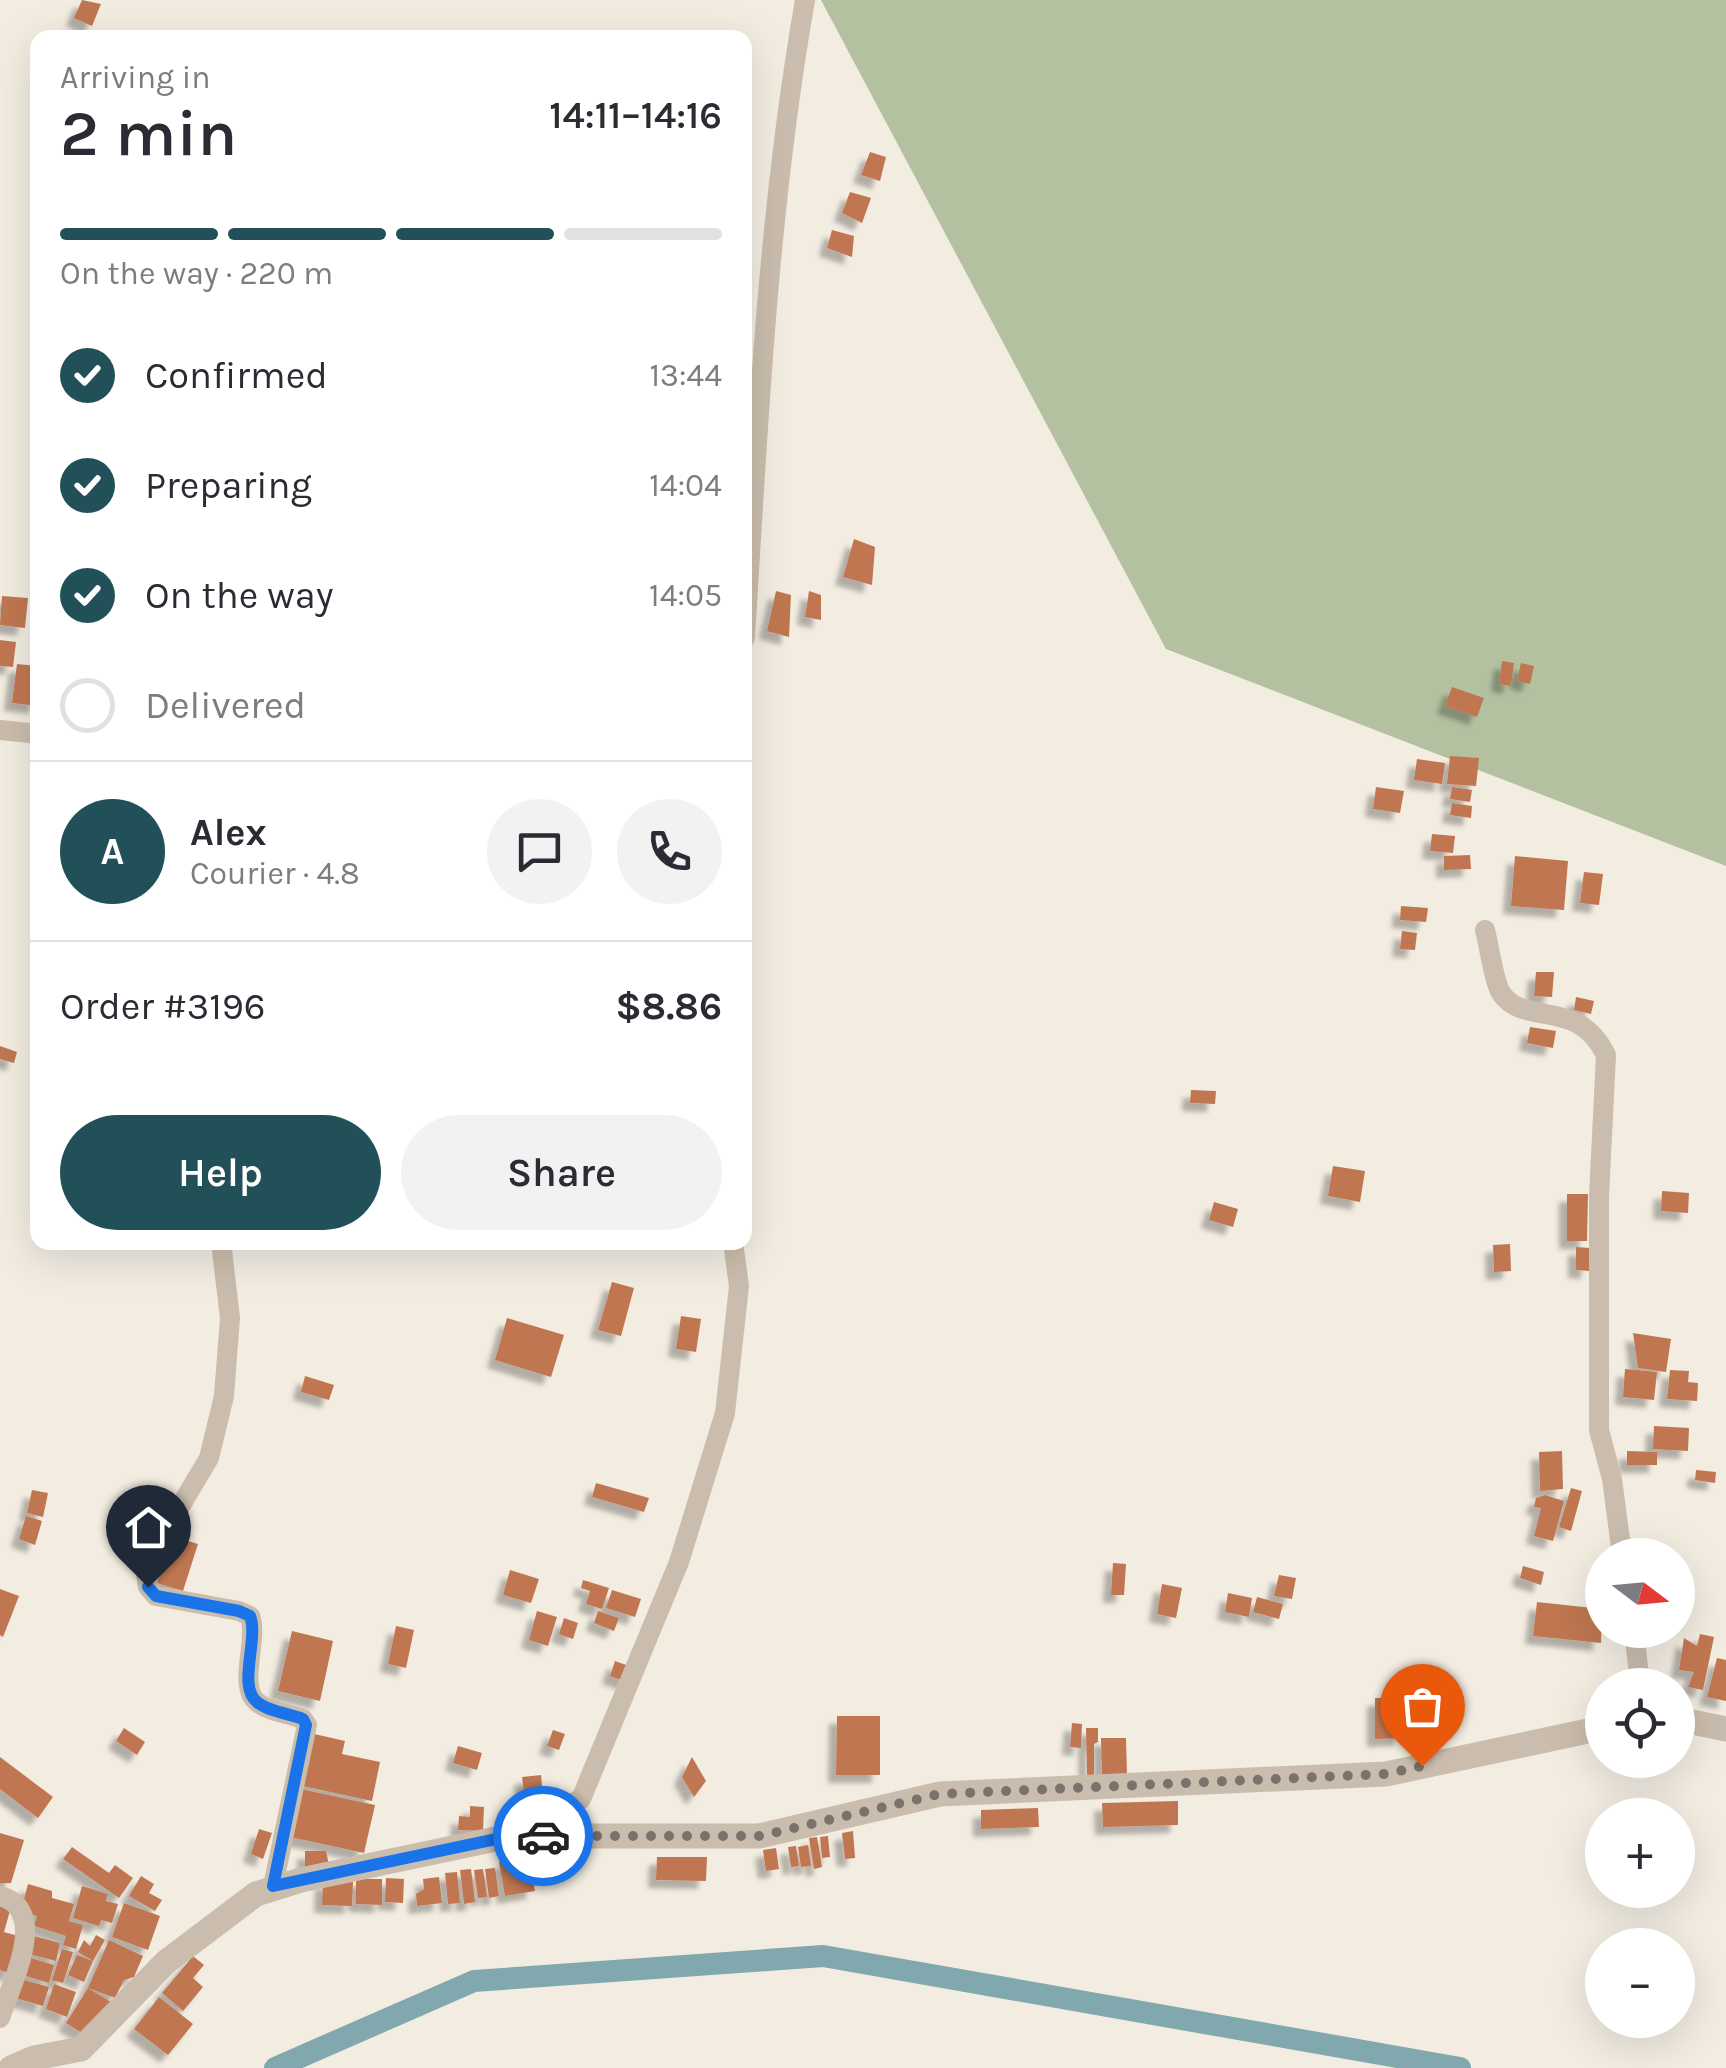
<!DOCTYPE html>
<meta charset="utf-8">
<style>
body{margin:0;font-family:Karla,sans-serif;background:#f2f2f3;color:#2b2b33;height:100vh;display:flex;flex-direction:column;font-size:38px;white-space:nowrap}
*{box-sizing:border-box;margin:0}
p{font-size:32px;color:#7c7c81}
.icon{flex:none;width:55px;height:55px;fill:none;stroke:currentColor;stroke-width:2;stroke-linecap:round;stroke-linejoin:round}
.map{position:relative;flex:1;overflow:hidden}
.side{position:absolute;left:30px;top:30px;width:722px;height:1220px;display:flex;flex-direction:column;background:#fff;border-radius:20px;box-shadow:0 10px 40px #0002}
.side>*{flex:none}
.needle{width:65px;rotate:106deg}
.controls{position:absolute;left:1585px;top:1538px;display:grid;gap:20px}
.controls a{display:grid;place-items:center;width:110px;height:110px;border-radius:50%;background:#fff;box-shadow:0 10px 40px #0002;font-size:50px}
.pin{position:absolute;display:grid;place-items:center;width:85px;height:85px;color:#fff;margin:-102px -42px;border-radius:50% 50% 50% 0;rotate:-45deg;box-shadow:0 0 10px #0007}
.pin .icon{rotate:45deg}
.courier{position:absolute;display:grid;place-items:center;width:100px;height:100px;margin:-50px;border:8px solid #1a73e8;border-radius:50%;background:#fff;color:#222;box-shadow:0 2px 12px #0007}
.summary em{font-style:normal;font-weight:600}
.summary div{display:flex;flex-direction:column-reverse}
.summary{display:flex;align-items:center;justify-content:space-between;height:170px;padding:0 30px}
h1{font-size:65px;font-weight:600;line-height:75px}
.bar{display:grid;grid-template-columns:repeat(4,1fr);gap:15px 10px;align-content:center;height:120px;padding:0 30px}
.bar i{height:12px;border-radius:8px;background:#e1e1e2}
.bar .current{background:#225059}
.bar p{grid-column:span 4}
.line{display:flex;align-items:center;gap:25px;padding:0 30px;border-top:2px solid #e1e1e2}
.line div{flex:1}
.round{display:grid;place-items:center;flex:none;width:105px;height:105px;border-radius:52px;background:#f2f2f3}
ol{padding:0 30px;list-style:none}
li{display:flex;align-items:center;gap:30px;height:110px}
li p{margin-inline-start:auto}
li .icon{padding:10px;border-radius:50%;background:#225059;color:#fff;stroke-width:4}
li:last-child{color:#7c7c81}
li i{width:55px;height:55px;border:5px solid #e1e1e2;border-radius:50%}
.button{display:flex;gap:20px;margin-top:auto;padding:20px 30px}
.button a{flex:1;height:115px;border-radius:60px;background:#225059;color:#fff;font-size:40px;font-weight:600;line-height:115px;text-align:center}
.button a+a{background:#f2f2f3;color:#2b2b33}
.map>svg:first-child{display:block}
.green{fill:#b3c1a1}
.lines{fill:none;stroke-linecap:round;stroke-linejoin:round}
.canal{stroke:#81a8ae;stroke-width:22}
.building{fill:#c07751;filter:url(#shadow)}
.minor{stroke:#cabdad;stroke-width:20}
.tertiary{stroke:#cabdad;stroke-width:25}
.done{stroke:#7a726b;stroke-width:10;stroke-dasharray:0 18}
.route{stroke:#1a73e8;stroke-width:12}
</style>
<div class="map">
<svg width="1726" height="2068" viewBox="0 0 1726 2068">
<defs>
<filter id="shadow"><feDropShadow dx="-8" dy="8" stdDeviation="2.5" flood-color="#0004"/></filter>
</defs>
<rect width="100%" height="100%" fill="#f2ece1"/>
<path class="green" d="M821,0H1726V866L1166,649Z"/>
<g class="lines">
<path class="canal" d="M275,2068L474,1981L823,1956L1460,2068"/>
</g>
<path class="building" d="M82,0L101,4L92,26L74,18Z
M870,152L886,157L880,181L861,175Z
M850,192L871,198L862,223L842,213Z
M832,230L854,236L852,257L827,248Z
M854,539L875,547L872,585L843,577Z
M776,591L791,595L789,637L767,631Z
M809,591L821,595V620L805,617Z
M2,596L28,598L25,628L0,625Z
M0,640L16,642L13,667L0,666Z
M1502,661L1514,663L1511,686L1499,684Z
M1521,663L1534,666L1530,684L1517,681Z
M17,664L38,666V706L12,703Z
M1452,687L1484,698L1477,717L1445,706Z
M1450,756L1479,758L1476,786L1447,784Z
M1417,759L1445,763L1442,784L1414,780Z
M1376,787L1404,791L1400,813L1373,809Z
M1452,787L1472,790L1470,802L1450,799Z
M1452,803L1472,806L1471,818L1450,815Z
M1432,834L1455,836L1453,853L1430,851Z
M1470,855L1471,869L1444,870V856Z
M1515,856L1568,861L1564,910L1511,906Z
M1584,872L1603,874L1599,905L1580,903Z
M1401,906L1428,908L1426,922L1400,920Z
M1402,931L1417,933L1415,950L1400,949Z
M1536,972H1554L1552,997L1534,996Z
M1576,997L1594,1001L1591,1014L1574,1010Z
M1530,1027L1556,1031L1553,1048L1527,1043Z
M0,1046L17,1052L14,1063L0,1059Z
M1191,1090L1216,1091L1215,1104L1190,1103Z
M1333,1166L1365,1171L1360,1202L1328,1196Z
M1662,1191L1689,1193L1688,1213L1661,1211Z
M1567,1194H1588L1587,1241H1567Z
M1214,1202L1238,1209L1233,1227L1209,1220Z
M1510,1244L1511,1271L1494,1272L1493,1245Z
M1576,1247L1590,1248L1589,1271L1576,1270Z
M612,1282L634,1288L621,1336L598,1330Z
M681,1316L701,1319L696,1352L676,1349Z
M507,1318L564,1335L551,1377L495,1360Z
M1633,1333L1671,1339L1666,1372L1638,1368Z
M1625,1369L1657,1372L1654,1400L1623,1397Z
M1670,1370L1689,1371L1688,1382L1698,1383L1697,1401L1667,1399Z
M305,1376L334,1385L329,1400L301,1392Z
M1654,1426L1689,1428L1688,1451L1653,1449Z
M1562,1451L1563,1489L1540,1491L1539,1452Z
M1627,1451L1657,1452V1465H1627Z
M1696,1470L1716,1472L1715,1483L1695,1480Z
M596,1483L649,1498L644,1512L592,1497Z
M1571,1488L1582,1491L1571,1531L1559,1527Z
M32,1490L48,1493L43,1517L27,1513Z
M1545,1495L1564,1501L1553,1541L1534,1536L1541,1508L1534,1507L1536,1498Z
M26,1516L42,1521L35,1545L19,1539Z
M172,1536L198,1544L183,1591L157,1583Z
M1113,1563L1126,1564L1124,1595H1111Z
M1523,1566L1544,1572L1541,1585L1520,1578Z
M510,1570L539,1579L531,1603L503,1595Z
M1279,1575L1296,1578L1292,1599L1274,1596Z
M583,1580L609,1588L602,1609L586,1604L590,1591L581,1588Z
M1162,1584L1182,1588L1176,1618L1157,1614Z
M0,1589L19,1596L3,1637L0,1635Z
M612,1590L641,1599L635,1617L606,1608Z
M1228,1593L1252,1598L1249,1617L1225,1612Z
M1257,1597L1283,1604L1279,1619L1253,1612Z
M1537,1602L1602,1609L1601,1643L1533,1636Z
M537,1611L557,1617L548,1646L529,1640Z
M598,1611L619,1618L614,1631L594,1623Z
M564,1618L578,1623L573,1639L559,1634Z
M396,1626L414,1630L406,1668L388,1664Z
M292,1631L333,1641L320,1701L278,1691Z
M1700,1634L1714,1637L1703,1690L1688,1687L1694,1672L1679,1670L1684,1638L1697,1646Z
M1717,1658L1726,1660V1701L1707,1697Z
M615,1661L632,1667L627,1682L610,1676Z
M1375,1698H1415V1722H1402V1738L1375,1739Z
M837,1716H880V1775H836Z
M1072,1723L1082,1724L1081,1748L1070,1747Z
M124,1728L145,1742L137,1755L116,1741Z
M1086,1728H1098V1742L1094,1744V1776H1087Z
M553,1730L565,1734L559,1750L547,1746Z
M310,1733L345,1741L342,1754L380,1762L372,1801L298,1785Z
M1101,1738H1126L1127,1776L1102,1777Z
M458,1746L482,1753L477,1770L453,1763Z
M0,1757L53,1797L38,1818L0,1789Z
M692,1757L706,1781L694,1797L682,1777Z
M541,1775L543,1798L525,1800L522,1777Z
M301,1789L375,1805L364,1853L290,1837Z
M1178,1801V1825L1103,1827L1102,1803Z
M470,1806L484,1807L483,1831L458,1830L459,1816L470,1817Z
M1038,1808L1039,1827L981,1829V1810Z
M259,1829L272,1833L263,1859L251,1854Z
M853,1831L855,1858L845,1859L842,1833Z
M0,1833L24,1840L11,1883H0Z
M828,1836L830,1857L822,1858L820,1837Z
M817,1837L822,1867L814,1869L809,1838Z
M808,1845L811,1866L801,1867L798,1847Z
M796,1846L799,1866L791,1867L788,1847Z
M72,1847L109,1873L115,1865L133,1878L119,1898L63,1859Z
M776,1848L779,1869L766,1871L763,1850Z
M305,1851H326L329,1865L305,1867Z
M539,1855L543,1873L532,1875L535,1891L505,1896L499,1862Z
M657,1857H707L706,1881L656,1880Z
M495,1868L499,1896L489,1898L485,1869Z
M471,1869L475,1902L464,1904L460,1870Z
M483,1869L487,1897L478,1898L474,1870Z
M457,1872L460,1903L448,1904L445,1873Z
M141,1876L154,1884L149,1893L162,1900L155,1911L129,1896Z
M439,1877L442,1903L417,1906L416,1894L424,1889L423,1879Z
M386,1878L404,1879L403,1903L385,1902Z
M356,1879H382V1905L356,1904Z
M323,1881L353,1882L352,1906L322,1905Z
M28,1884L52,1891V1898L74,1904L69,1921L83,1925L76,1949L63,1945L66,1936L34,1926L37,1916L21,1911Z
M82,1886L108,1894L106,1901L118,1904L112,1923L101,1920L99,1926L73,1918Z
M124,1903L160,1916L148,1950L112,1937Z
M0,1904L11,1907L4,1932L22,1937L12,1974L0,1970Z
M30,1935L60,1943L56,1961L25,1953Z
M96,1935L105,1940L93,1961L78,1952L84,1940L90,1946Z
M109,1940L143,1956L134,1977L124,1980L115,1998L88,1988Z
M62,1949L73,1952L63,1983L52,1980Z
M77,1955L93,1961L84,1982L68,1975Z
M24,1956L54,1965L49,1983L19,1974Z
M193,1956L204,1965L193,1978L203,1987L183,2011L162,1993Z
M17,1978L49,1987L43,2006L12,1997Z
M54,1984L76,1992L67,2017L46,2009Z
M88,1988L111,2002L88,2037L66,2023Z
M159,1997L193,2024L168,2055L134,2029Z"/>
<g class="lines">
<path class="minor" d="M745,638C758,424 768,211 805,0
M0,730L38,734
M1485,930C1489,945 1494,982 1501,993C1525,1028 1577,996 1606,1055L1599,1196V1430L1612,1479L1622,1555
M221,1242L230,1318L224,1396L209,1458L168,1527L146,1574L148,1587L156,1596L239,1611L250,1616C259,1639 237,1686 257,1702C267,1711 290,1714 303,1719L307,1725L273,1886
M1634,1630L1640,1685
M511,1835L581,1799L679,1562L725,1413L739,1286L733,1242
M0,1896C51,1910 10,1986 0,2018"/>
<path class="tertiary" d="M1678,1719L1726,1729
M11,2068L34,2058L81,2049L166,1962L256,1894L301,1880L510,1836H759L940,1794L1386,1774L1602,1728"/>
</g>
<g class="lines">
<path class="done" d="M543,1836H760L940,1794L1386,1774L1422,1766"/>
<path class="route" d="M148,1587L156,1596L239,1611L250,1616C259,1639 237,1686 257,1702C267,1711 290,1714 303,1719L306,1725L273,1886L510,1836H543"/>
</g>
</svg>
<div class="controls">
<a><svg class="needle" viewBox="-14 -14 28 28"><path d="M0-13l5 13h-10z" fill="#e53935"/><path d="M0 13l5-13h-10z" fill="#7c7c81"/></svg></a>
<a><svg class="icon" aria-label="locate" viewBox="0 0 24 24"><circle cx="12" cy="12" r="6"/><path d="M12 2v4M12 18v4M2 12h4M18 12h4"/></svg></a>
<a>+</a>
<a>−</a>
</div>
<div class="pin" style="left:1422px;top:1766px;background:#ea580c"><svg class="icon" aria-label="bag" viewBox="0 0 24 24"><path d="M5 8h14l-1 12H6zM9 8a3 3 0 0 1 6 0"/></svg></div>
<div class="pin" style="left:148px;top:1587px;background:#1f2937"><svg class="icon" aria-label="home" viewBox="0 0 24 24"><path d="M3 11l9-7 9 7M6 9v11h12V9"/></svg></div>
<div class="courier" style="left:543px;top:1836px"><svg class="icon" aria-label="car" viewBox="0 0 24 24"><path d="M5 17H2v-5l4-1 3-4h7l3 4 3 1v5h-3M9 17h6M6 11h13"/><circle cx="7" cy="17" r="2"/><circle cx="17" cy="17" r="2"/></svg></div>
<section class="side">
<div class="summary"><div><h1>2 min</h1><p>Arriving in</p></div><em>14:11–14:16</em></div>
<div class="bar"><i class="current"></i><i class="current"></i><i class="current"></i><i></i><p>On the way · 220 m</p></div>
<ol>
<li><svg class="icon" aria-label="check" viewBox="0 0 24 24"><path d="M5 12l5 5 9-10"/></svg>Confirmed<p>13:44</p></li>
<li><svg class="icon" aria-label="check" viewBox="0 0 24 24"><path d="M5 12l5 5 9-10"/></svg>Preparing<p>14:04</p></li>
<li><svg class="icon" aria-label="check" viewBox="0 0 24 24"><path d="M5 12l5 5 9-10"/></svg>On the way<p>14:05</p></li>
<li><i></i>Delivered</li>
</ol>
<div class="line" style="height:180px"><b class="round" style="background:#225059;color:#fff">A</b><div><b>Alex</b><p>Courier · 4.8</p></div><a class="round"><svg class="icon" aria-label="chat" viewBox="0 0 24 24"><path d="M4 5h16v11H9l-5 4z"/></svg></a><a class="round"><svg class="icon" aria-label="phone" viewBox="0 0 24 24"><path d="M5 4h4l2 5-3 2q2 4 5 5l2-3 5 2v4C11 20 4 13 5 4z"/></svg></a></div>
<div class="line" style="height:130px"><div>Order #3196</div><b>$8.86</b></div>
<div class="button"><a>Help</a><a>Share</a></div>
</section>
</div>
